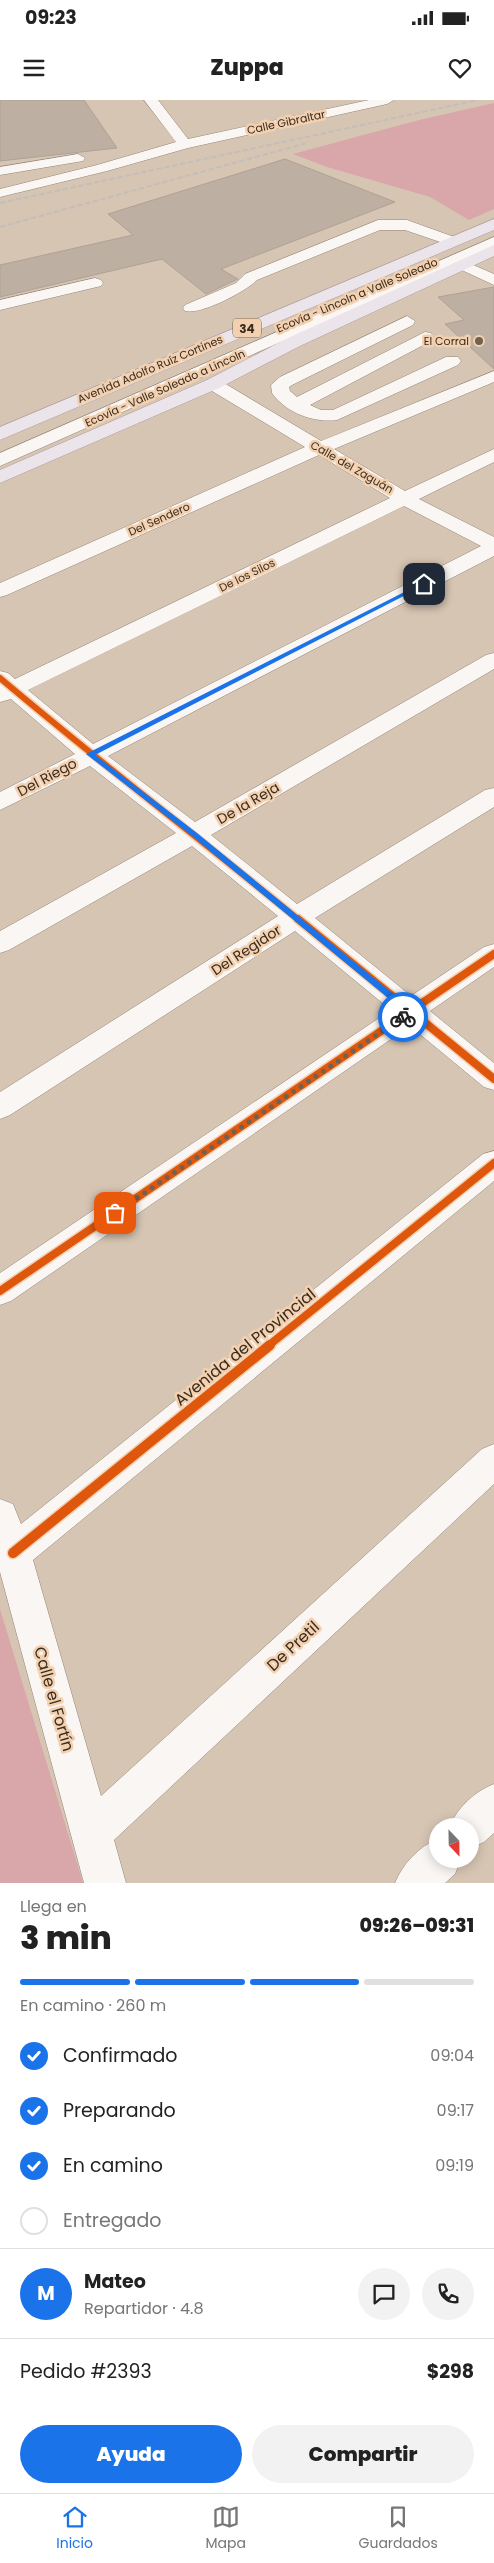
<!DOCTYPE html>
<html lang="es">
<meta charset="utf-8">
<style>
body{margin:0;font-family:Poppins,sans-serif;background:#f2f2f2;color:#222;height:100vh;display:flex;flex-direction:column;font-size:19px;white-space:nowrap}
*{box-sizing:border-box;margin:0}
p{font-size:16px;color:#767676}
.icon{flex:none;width:28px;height:28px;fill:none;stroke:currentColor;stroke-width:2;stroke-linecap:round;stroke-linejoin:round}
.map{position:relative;height:1783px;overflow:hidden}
.details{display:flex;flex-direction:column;background:#fff;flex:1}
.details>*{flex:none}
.needle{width:32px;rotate:158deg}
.controls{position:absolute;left:429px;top:1718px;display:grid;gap:10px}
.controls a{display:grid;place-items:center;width:50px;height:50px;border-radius:50%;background:#fff;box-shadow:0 2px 12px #0003;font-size:25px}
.pin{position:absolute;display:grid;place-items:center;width:42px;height:42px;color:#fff;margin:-21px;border-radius:10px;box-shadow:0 2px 8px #0006}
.courier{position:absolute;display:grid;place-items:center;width:50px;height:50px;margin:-25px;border:4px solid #1a73e8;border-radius:50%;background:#fff;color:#222;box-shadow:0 1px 6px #0007}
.headline em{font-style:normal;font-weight:800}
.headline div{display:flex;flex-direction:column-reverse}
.headline{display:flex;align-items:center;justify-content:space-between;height:85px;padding:0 20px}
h1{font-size:32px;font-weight:800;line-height:38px}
.bar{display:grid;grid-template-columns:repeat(4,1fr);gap:8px 5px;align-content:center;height:60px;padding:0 20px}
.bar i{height:6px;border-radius:4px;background:#e0e0e0}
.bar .selected{background:#1a73e8}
.bar p{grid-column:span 4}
.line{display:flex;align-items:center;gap:12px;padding:0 20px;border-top:1px solid #e0e0e0}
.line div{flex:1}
.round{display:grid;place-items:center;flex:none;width:52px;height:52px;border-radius:26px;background:#f2f2f2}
ol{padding:0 20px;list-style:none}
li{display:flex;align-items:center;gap:15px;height:55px}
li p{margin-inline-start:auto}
li .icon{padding:5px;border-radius:50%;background:#1a73e8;color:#fff;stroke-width:4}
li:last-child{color:#767676}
li i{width:28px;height:28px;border:2px solid #e0e0e0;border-radius:50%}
.cta{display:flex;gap:10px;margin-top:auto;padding:10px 20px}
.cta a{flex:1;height:58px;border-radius:30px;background:#1a73e8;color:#fff;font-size:20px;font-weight:800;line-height:58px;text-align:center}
.cta a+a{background:#f2f2f2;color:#222}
.status{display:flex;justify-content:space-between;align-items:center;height:35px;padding:0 25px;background:#fff;direction:ltr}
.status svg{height:14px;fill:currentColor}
header{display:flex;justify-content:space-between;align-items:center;height:65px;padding:0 20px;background:#fff;font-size:22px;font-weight:800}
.dock{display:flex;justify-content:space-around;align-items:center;height:70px;border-top:1px solid #e0e0e0;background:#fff;font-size:14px;color:#767676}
.dock a{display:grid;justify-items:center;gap:2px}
.dock .selected{color:#1a73e8}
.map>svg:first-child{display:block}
.green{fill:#d9a7a9}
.building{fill:#bdafa2;stroke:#afa194}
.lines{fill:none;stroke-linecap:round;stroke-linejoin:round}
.minor-casing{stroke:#938678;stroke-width:1}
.major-casing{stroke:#ac9ca1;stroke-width:1}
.minor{fill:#f9f6f4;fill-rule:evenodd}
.major{fill:#ebe4ea;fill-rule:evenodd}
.rail{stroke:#c3beba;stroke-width:2;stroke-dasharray:5.5 2.5;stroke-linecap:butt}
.cycleway-far2-casing{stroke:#f3d1b0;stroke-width:9}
.cycleway-far1-casing{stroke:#f3d1b0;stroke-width:11}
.cycleway-casing{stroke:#f3d1b0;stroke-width:13}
.cycleway-far2{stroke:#df570d;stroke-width:6}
.cycleway-far1{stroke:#df570d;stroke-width:8}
.cycleway{stroke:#df570d;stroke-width:10}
.route{fill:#1a73e8}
.done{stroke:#706253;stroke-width:5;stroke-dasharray:0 9}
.poi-dot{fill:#706253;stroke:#f3d1b0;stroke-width:2}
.labels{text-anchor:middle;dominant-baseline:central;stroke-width:5;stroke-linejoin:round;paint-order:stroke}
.far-street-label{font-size:11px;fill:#392c1f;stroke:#f3d1b0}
.far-poi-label{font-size:11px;fill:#392c1f;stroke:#f3d1b0;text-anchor:end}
.shield{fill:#f3d1b0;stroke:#715e4a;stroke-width:1}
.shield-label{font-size:12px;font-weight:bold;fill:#392c1f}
.street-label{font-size:14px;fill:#392c1f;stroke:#f3d1b0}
.near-street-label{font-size:16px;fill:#392c1f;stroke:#f3d1b0}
</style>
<div class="status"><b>09:23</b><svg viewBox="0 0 49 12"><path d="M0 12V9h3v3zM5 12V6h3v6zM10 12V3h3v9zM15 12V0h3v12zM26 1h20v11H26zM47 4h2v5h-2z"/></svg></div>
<header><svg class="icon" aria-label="menu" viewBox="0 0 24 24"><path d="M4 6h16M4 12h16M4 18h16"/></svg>Zuppa<svg class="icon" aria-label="heart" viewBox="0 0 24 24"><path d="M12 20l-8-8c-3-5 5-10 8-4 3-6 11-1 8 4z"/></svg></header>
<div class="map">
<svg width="494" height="1783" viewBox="0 0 494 1783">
<rect width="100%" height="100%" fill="#d7c5b3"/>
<path class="green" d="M494,3V109L469,120L430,97L327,67L293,54L419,20Z
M0,1509L83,1783H0Z"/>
<path class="building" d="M0,0H84L117,48L0,61Z
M285,59L395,102L221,169L238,179L206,194L162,159L0,197V165L133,135L108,114Z
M494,187V269L445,224L464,220L438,197Z"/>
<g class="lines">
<defs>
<path id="minor" d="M144,0H158L188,39L369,0H394L387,4L188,48L107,71L0,97V89L97,65L176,42Z
M78,54L85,58L83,61L0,75V67Z
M378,120H407L457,138L460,141L452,146L405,130H380L257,180C245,192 201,215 185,211L183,208L185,205L236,183L245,174Z
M494,137V148L464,161L494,174V185L453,166L0,366V353Z
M95,178L101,180L103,183L101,186L0,210V200Z
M407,216L415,221L413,225L292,285L289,287L290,291L297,297L425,232L431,233L433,237L431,241L310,305L321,310H333L446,257H458L461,261L458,265L337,320C314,323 286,313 272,293L271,285L280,277Z
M494,271V282L334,349L405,391L494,349V362L419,399L494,437V456L108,656L195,722L486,555L494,553V569L211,735L297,804L485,690L494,688V707L315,818L411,896L484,847L494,844V867L430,911L494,963V990L484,987L410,926L11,1201L0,1205V1173L391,910L295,831L10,1015L0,1019V992L278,816L192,746L9,850L0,853V831L176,733L90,666L0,710V692L75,654L11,599L0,602V571L8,573L15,579L390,398L319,355L7,495L0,497V483L305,347L207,288L204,284L207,280H219L321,341ZM404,406L481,446L93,644L28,590Z
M494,1051V1081L33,1460L101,1696L482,1349L494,1344V1384L114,1740L126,1783H84L0,1472V1399L13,1404L21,1424L483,1054Z
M494,1684V1733L484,1742L470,1748V1726H450C458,1707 474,1692 494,1684Z
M438,1739V1759H461L455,1774L445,1783H395C403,1764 418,1747 438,1739Z"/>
<path id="major" d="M494,119V130L0,340V327Z
M494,145V156L300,246L219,288L0,383V370L207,280L288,238Z"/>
</defs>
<use href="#minor" class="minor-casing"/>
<use href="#major" class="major-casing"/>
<use href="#minor" class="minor"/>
<use href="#major" class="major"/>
<path class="rail" d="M0,103L478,0
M0,127L307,43"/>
<defs>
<path id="cycleway-far2" d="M0,578C98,661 200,739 299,820"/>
<path id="cycleway-far1" d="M298,819L494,979
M0,1191L494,854
M268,1246L494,1063"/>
<path id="cycleway" d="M13,1453L270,1245"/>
</defs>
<use href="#cycleway-far2" class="cycleway-far2-casing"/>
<use href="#cycleway-far1" class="cycleway-far1-casing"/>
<use href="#cycleway" class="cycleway-casing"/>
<use href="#cycleway-far2" class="cycleway-far2"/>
<use href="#cycleway-far1" class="cycleway-far1"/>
<use href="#cycleway" class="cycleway"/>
</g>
<path class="route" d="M422,483L427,484L95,655L197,733L413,910V914L403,920L398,917L405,912L192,736L86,654Z"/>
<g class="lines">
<path class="done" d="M115,1113L403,917"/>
</g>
<circle class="poi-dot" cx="479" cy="241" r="5"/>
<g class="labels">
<g class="far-street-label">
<text transform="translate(286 22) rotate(-12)">Calle Gibraltar</text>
<text transform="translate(357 195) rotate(-23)">Ecovía - Lincoln a Valle Soleado</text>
<text transform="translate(150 269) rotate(-23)">Avenida Adolfo Ruíz Cortines</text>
<text transform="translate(165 288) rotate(-24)">Ecovía - Valle Soleado a Lincoln</text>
<text transform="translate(352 367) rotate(30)">Calle del Zaguán</text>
<text transform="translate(159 419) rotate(-24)">Del Sendero</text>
<text transform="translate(247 475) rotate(-26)">De los Silos</text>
</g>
<g class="far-poi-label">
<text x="469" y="241">El Corral</text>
</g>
<rect class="shield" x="233" y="218.5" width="28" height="19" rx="4"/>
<g class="shield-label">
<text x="247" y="228">34</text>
</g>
<g class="street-label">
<text transform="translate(47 677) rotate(-28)">Del Riego</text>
<text transform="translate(248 703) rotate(-30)">De la Reja</text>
<text transform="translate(246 850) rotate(-33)">Del Regidor</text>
</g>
<g class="near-street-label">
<text transform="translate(245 1247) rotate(-39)">Avenida del Provincial</text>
<text transform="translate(293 1546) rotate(-43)">De Pretil</text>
<text transform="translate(54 1599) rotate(74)">Calle el Fortín</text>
</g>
</g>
</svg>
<div class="controls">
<a><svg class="needle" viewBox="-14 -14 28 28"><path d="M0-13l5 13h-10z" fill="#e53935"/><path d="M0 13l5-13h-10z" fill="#767676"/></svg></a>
</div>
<div class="pin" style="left:115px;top:1113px;background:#ea580c"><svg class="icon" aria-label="bag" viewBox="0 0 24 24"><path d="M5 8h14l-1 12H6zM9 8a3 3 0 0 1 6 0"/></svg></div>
<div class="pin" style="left:424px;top:484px;background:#1f2937"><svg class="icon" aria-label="home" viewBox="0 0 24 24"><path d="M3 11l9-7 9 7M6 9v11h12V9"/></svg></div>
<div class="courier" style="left:403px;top:917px"><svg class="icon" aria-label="bike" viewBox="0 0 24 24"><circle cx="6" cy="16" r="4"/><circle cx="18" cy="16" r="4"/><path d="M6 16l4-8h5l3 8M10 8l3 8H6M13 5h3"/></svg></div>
</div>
<section class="details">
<div class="headline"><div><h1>3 min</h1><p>Llega en</p></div><em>09:26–09:31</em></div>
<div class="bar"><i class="selected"></i><i class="selected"></i><i class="selected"></i><i></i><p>En camino · 260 m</p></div>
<ol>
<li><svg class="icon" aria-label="check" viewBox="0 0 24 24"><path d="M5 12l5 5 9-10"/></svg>Confirmado<p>09:04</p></li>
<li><svg class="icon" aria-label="check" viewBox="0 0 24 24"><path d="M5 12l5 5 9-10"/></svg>Preparando<p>09:17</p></li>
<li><svg class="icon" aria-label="check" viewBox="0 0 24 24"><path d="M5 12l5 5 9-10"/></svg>En camino<p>09:19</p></li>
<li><i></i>Entregado</li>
</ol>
<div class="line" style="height:90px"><b class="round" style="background:#1a73e8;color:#fff">M</b><div><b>Mateo</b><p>Repartidor · 4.8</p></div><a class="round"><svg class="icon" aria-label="chat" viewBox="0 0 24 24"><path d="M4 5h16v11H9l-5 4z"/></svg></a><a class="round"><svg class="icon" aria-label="phone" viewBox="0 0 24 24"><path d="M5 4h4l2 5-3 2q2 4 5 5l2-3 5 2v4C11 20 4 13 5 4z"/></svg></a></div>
<div class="line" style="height:65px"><div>Pedido #2393</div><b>$298</b></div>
<div class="cta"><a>Ayuda</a><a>Compartir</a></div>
</section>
<nav class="dock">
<a class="selected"><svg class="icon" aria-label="home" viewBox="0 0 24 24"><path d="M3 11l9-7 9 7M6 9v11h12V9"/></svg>Inicio</a>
<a><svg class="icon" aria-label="map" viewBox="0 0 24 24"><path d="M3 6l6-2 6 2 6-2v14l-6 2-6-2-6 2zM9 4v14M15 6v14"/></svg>Mapa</a>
<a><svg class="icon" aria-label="saved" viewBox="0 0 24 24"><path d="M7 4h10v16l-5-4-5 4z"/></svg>Guardados</a>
</nav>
